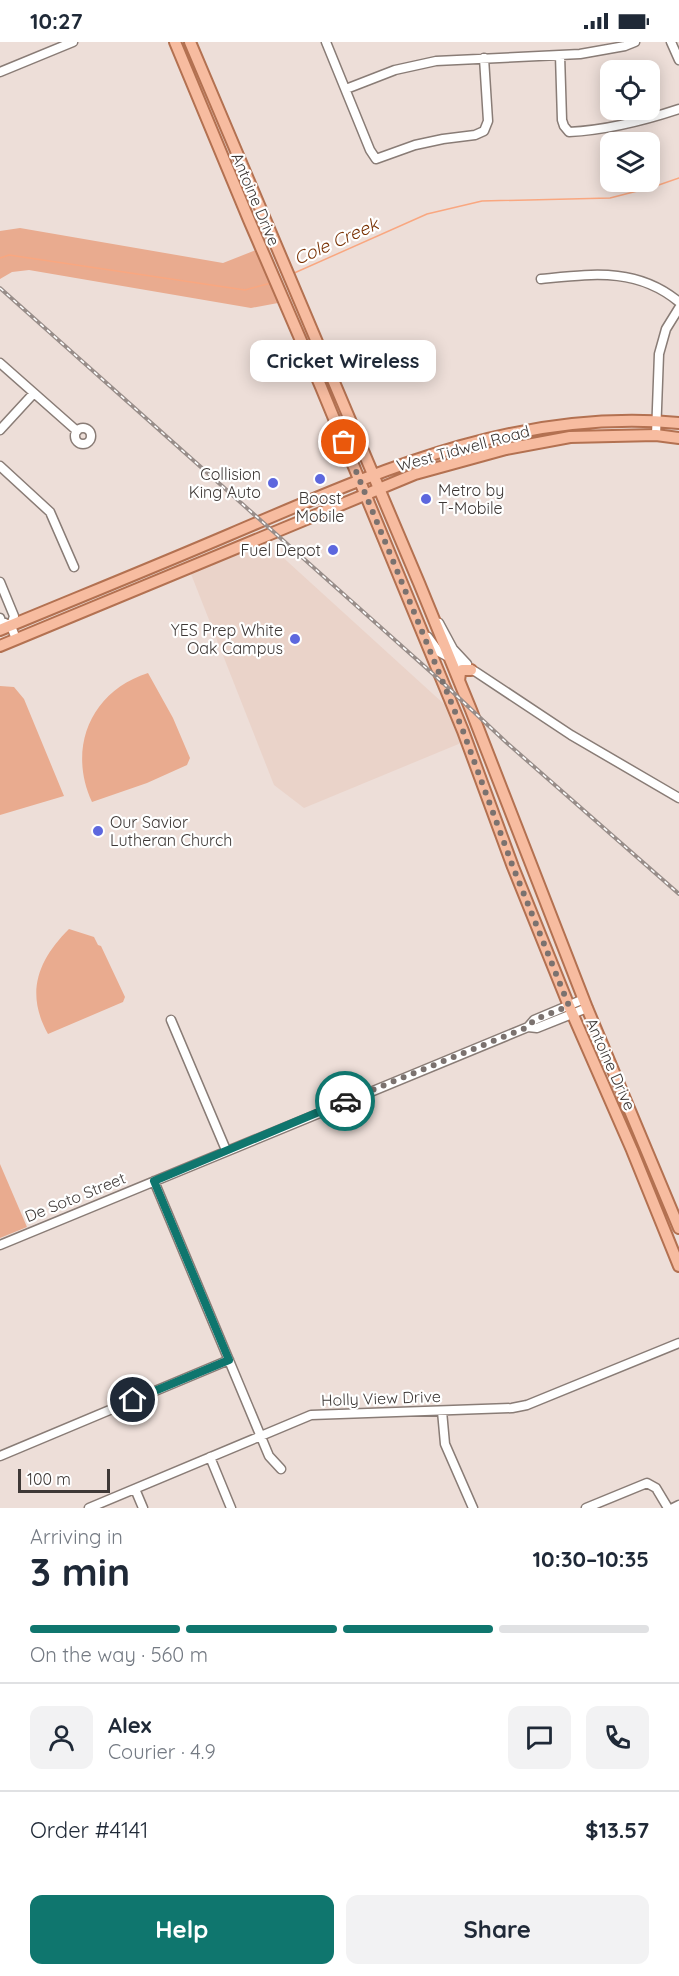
<!DOCTYPE html>
<meta charset="utf-8">
<style>
body{margin:0;font-family:Quicksand,sans-serif;background:#f2f2f3;color:#1f2937;height:100vh;display:flex;flex-direction:column;font-size:22px;white-space:nowrap}
*{box-sizing:border-box;margin:0}
p{font-size:20px;color:#747a83}
.icon{flex:none;width:33px;height:33px;fill:none;stroke:currentColor;stroke-width:2;stroke-linecap:round;stroke-linejoin:round}
.map{position:relative;height:1466px;overflow:hidden}
.side{display:flex;flex-direction:column;background:#fff;flex:1}
.side>*{flex:none}
.tools{position:absolute;left:600px;top:18px;display:grid;gap:12px}
.tools a{display:grid;place-items:center;width:60px;height:60px;border-radius:12px;background:#fff;box-shadow:0 3px 15px #0003;font-size:30px}
.scale{position:absolute;left:18px;bottom:15px;width:92px;box-sizing:border-box;padding-left:6px;border:3px solid #3e3836;border-top:0;font-size:16px;line-height:21px;white-space:nowrap;color:#3e3836;-webkit-text-stroke:4px #fff;paint-order:stroke}
.pin{position:absolute;display:grid;place-items:center;width:51px;height:51px;color:#fff;margin:-26px;border:3px solid #fff;border-radius:50%;box-shadow:0 2px 6px #0007}
.courier{position:absolute;display:grid;place-items:center;width:60px;height:60px;margin:-30px;border:4px solid #0f766e;border-radius:50%;background:#fff;color:#222;box-shadow:0 2px 8px #0007}
.bubble{position:absolute;height:42px;border-radius:12px;background:#fff;box-shadow:0 3px 15px #0003;font-size:20px;font-weight:700;line-height:42px;text-align:center}
.headline em{font-style:normal;font-weight:700}
.headline div{display:flex;flex-direction:column-reverse}
.headline{display:flex;align-items:center;justify-content:space-between;height:102px;padding:0 30px}
h1{font-size:39px;font-weight:700;line-height:45px}
.bar{display:grid;grid-template-columns:repeat(4,1fr);gap:9px 6px;align-content:center;height:72px;padding:0 30px}
.bar i{height:8px;border-radius:4px;background:#e0e1e3}
.bar .selected{background:#0f766e}
.bar p{grid-column:span 4}
.line{display:flex;align-items:center;gap:15px;padding:0 30px;border-top:2px solid #e0e1e3}
.line div{flex:1}
.round{display:grid;place-items:center;flex:none;width:63px;height:63px;border-radius:12px;background:#f2f2f3}
.primary-button{display:flex;gap:12px;margin-top:auto;padding:12px 30px}
.primary-button a{flex:1;height:69px;border-radius:12px;background:#0f766e;color:#fff;font-size:24px;font-weight:700;line-height:69px;text-align:center}
.primary-button a+a{background:#f2f2f3;color:#1f2937}
.status{display:flex;justify-content:space-between;align-items:center;height:42px;padding:0 30px;background:#fff;direction:ltr}
.status svg{height:16px;fill:currentColor}
.map>svg:first-child{display:block}
.built{fill:#ead3c9}
.green{fill:#e9ab8f}
.lines{fill:none;stroke-linecap:round;stroke-linejoin:round}
.stream{stroke:#f9a780;stroke-width:1.5}
.minor-casing{stroke:#897c76;stroke-width:11}
.major-casing{stroke:#b37151;stroke-width:14}
.minor{stroke:#fff;stroke-width:8}
.major{stroke:#f7bca0;stroke-width:10}
.rail-casing{stroke:#988d89;stroke-width:4}
.rail{stroke:#fff;stroke-width:1.5;stroke-dasharray:4.5;stroke-linecap:butt}
.done{stroke:#7b726f;stroke-width:6;stroke-dasharray:0 10.8}
.route{stroke:#0f766e;stroke-width:8}
.poi-dot{fill:#5d67de;stroke:#fff;stroke-width:2}
.labels{text-anchor:middle;dominant-baseline:central;stroke-width:4.5;stroke-linejoin:round;paint-order:stroke}
.street-label{font-size:16px;fill:#3e3836;stroke:#fff}
.poi-label{font-size:16px;fill:#3e3836;stroke:#fff;text-anchor:end}
.water-label{font-size:18px;font-style:italic;fill:#793103;stroke:#fff}
</style>
<div class="status"><b>10:27</b><svg viewBox="0 0 49 12"><path d="M0 12V9h3v3zM5 12V6h3v6zM10 12V3h3v9zM15 12V0h3v12zM26 1h20v11H26zM47 4h2v5h-2z"/></svg></div>
<div class="map">
<svg width="679" height="1466" viewBox="0 0 679 1466">
<rect width="100%" height="100%" fill="#edded8"/>
<path class="built" d="M266,500L444,662L461,701L304,766L274,743L191,532Z"/>
<path class="green" d="M20,186L223,221L256,208L278,261L251,266L29,228L12,230L0,237V189Z
M148,631L173,676L190,716L187,723L147,741L92,760C67,706 91,649 148,631Z
M0,644L14,645L24,657L64,754L0,773Z
M69,887L94,895L98,903L101,904L125,955L123,960L48,992C25,951 38,918 69,887Z
M0,1122L27,1185L0,1196Z"/>
<g class="lines">
<path class="stream" d="M0,216L9,213L245,248L271,241
M292,232L427,172L482,159L610,156L653,145L679,136"/>
<defs>
<path id="minor" d="M326,0L370,108L376,117L415,103L443,97L475,93L484,89L488,79L484,16
M671,0L679,18
M560,13L562,78L564,84L569,90C608,88 643,79 679,67
M0,30L73,0
M346,47L395,28L436,19L580,12L625,4L635,0
M541,237C592,232 637,225 679,260
M0,321L77,389
M75 394a8 8 0 1 1 16 0a8 8 0 1 1-16 0Z
M0,388L34,351
M656,393L659,312L666,287L679,266
M0,424L50,470L74,525
M0,540L14,574L11,584
M0,576L1,579L11,584L16,597
M439,581L453,607L467,622
M428,595L439,610L476,630L571,693L679,756
M171,978L226,1108
M528,985L537,986L587,966
M154,1139L269,1414L281,1427
M0,1203L528,985L534,978L584,957
M442,1369L445,1402L473,1466
M0,1414L229,1318
M210,1415L231,1466
M135,1447L143,1466
M89,1466L311,1373L512,1366L527,1363L679,1301
M586,1466L647,1441L656,1446L668,1466
M673,1466L679,1463"/>
<path id="major" d="M175,0L249,178L321,345L463,689L513,825L569,964L632,1108L679,1224
M190,0L419,541L471,668L587,966L679,1186
M0,588C77,556 154,525 231,492C377,430 515,366 679,381
M0,604L415,432L506,407L570,395L656,393L679,396
M459,639L460,631L462,628H471"/>
</defs>
<use href="#minor" class="minor-casing"/>
<use href="#major" class="major-casing"/>
<use href="#minor" class="minor"/>
<use href="#major" class="major"/>
<defs>
<path id="rail" d="M0,246L442,640L507,701L679,852"/>
</defs>
<use href="#rail" class="rail-casing"/>
<use href="#rail" class="rail"/>
</g>
<g class="lines">
<path class="done" d="M344,400L463,689L513,825L569,964L534,978L528,985L345,1059"/>
<path class="route" d="M133,1358L229,1318L154,1139L345,1059"/>
</g>
<g class="poi-dot">
<circle cx="320" cy="437" r="6"/>
<circle cx="273" cy="441" r="6"/>
<circle cx="426" cy="457" r="6"/>
<circle cx="333" cy="508" r="6"/>
<circle cx="295" cy="597" r="6"/>
<circle cx="98" cy="789" r="6"/>
</g>
<g class="labels">
<g class="street-label">
<text transform="translate(256 157) rotate(67)">Antoine Drive</text>
<text transform="translate(463 406) rotate(-15)">West Tidwell Road</text>
<text transform="translate(611 1022) rotate(66)">Antoine Drive</text>
<text transform="translate(75 1155) rotate(-22)">De Soto Street</text>
<text transform="translate(381 1356) rotate(-2)">Holly View Drive</text>
</g>
<g class="poi-label">
<text x="261" y="432">Collision<tspan x="261" dy="18">King Auto</tspan></text>
<text x="438" y="448" text-anchor="start">Metro by<tspan x="438" dy="18">T-Mobile</tspan></text>
<text x="320" y="456" text-anchor="middle">Boost<tspan x="320" dy="18">Mobile</tspan></text>
<text x="321" y="508">Fuel Depot</text>
<text x="283" y="588">YES Prep White<tspan x="283" dy="18">Oak Campus</tspan></text>
<text x="110" y="780" text-anchor="start">Our Savior<tspan x="110" dy="18">Lutheran Church</tspan></text>
</g>
<g class="water-label">
<text transform="translate(336 199) rotate(-24)">Cole Creek</text>
</g>
</g>
</svg>
<div class="tools">
<a><svg class="icon" aria-label="locate" viewBox="0 0 24 24"><circle cx="12" cy="12" r="6"/><path d="M12 2v4M12 18v4M2 12h4M18 12h4"/></svg></a>
<a><svg class="icon" aria-label="layers" viewBox="0 0 24 24"><path d="M12 4l9 5-9 5-9-5zM3 14l9 5 9-5"/></svg></a>
</div>
<div class="scale">100 m</div>
<div class="pin" style="left:344px;top:400px;background:#ea580c"><svg class="icon" aria-label="bag" viewBox="0 0 24 24"><path d="M5 8h14l-1 12H6zM9 8a3 3 0 0 1 6 0"/></svg></div>
<div class="pin" style="left:133px;top:1358px;background:#1f2937"><svg class="icon" aria-label="home" viewBox="0 0 24 24"><path d="M3 11l9-7 9 7M6 9v11h12V9"/></svg></div>
<div class="courier" style="left:345px;top:1059px"><svg class="icon" aria-label="car" viewBox="0 0 24 24"><path d="M5 17H2v-5l4-1 3-4h7l3 4 3 1v5h-3M9 17h6M6 11h13"/><circle cx="7" cy="17" r="2"/><circle cx="17" cy="17" r="2"/></svg></div>
<div class="bubble" style="left:250px;top:298px;width:186px">Cricket Wireless</div>
</div>
<section class="side">
<div class="headline"><div><h1>3 min</h1><p>Arriving in</p></div><em>10:30–10:35</em></div>
<div class="bar"><i class="selected"></i><i class="selected"></i><i class="selected"></i><i></i><p>On the way · 560 m</p></div>
<div class="line" style="height:108px"><a class="round"><svg class="icon" aria-label="person" viewBox="0 0 24 24"><circle cx="12" cy="8" r="4"/><path d="M4 21q1-7 8-7t8 7"/></svg></a><div><b>Alex</b><p>Courier · 4.9</p></div><a class="round"><svg class="icon" aria-label="chat" viewBox="0 0 24 24"><path d="M4 5h16v11H9l-5 4z"/></svg></a><a class="round"><svg class="icon" aria-label="phone" viewBox="0 0 24 24"><path d="M5 4h4l2 5-3 2q2 4 5 5l2-3 5 2v4C11 20 4 13 5 4z"/></svg></a></div>
<div class="line" style="height:78px"><div>Order #4141</div><b>$13.57</b></div>
<div class="primary-button"><a>Help</a><a>Share</a></div>
</section>
